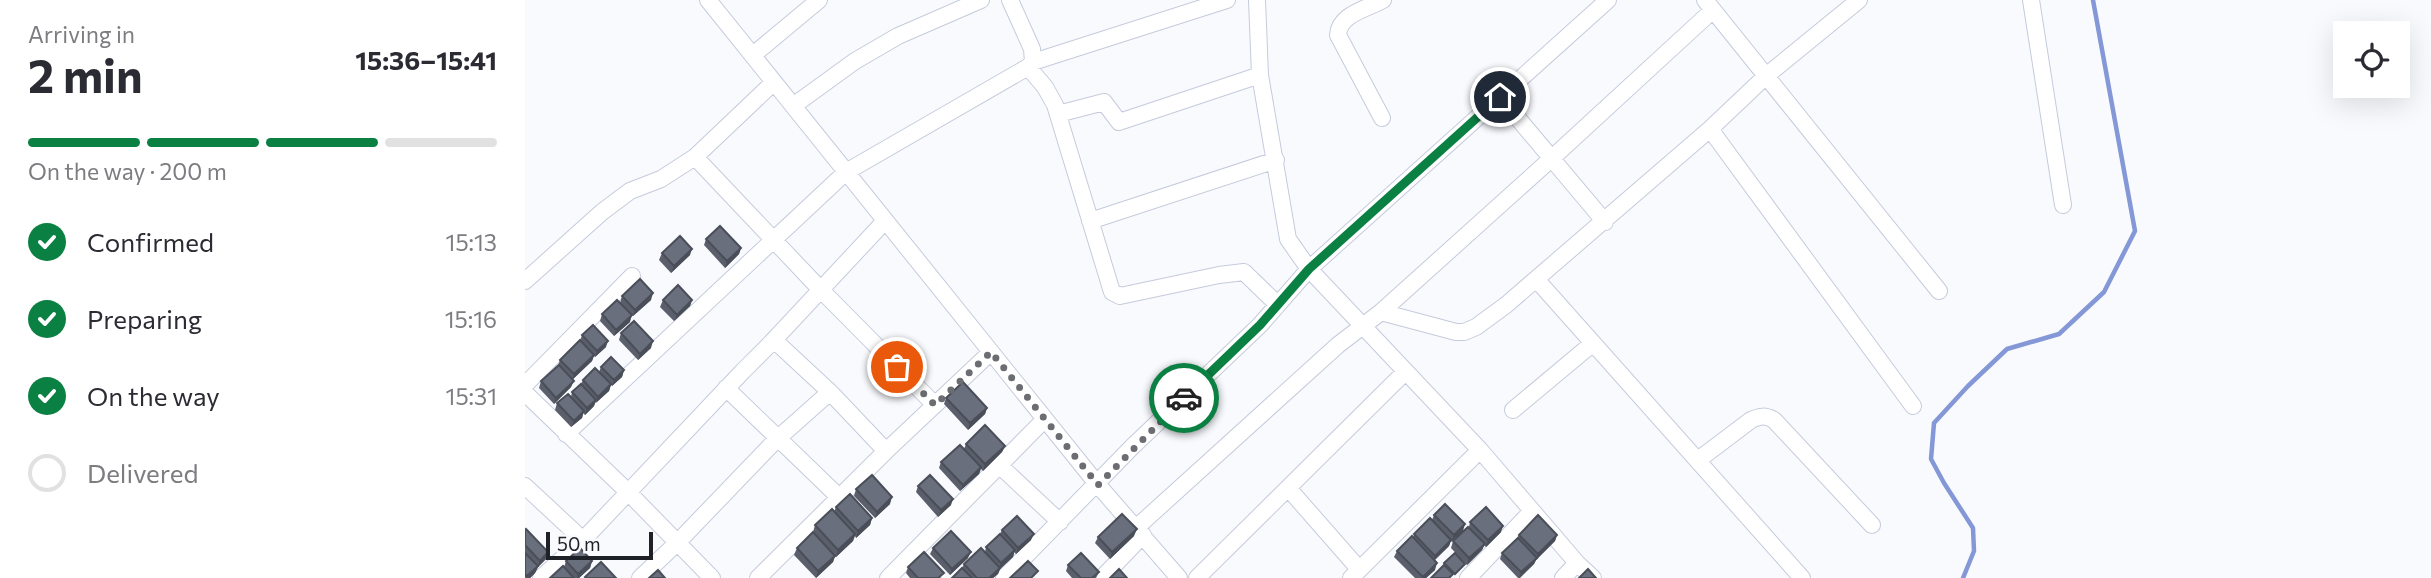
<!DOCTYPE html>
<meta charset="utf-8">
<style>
body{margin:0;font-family:Commissioner,sans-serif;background:#f7f7f7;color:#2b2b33;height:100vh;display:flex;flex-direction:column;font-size:26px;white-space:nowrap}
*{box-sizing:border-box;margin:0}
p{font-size:23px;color:#7c7c81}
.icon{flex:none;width:38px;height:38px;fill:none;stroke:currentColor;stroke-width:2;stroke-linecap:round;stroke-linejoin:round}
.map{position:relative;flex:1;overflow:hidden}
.details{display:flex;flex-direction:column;background:#fff;width:525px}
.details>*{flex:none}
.fabs{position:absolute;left:1808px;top:21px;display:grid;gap:14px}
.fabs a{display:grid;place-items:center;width:77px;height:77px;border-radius:0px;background:#fff;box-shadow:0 7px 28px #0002;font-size:35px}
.scale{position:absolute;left:21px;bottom:18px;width:107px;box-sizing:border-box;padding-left:7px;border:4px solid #1e2127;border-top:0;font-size:19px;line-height:24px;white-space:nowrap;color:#1e2127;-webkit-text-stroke:5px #f9fafe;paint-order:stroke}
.pin{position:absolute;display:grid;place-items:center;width:60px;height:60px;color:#fff;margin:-30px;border:4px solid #fff;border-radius:50%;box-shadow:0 2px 7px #0007}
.courier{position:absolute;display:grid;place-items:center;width:70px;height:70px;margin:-35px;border:5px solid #0b8043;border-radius:50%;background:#fff;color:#222;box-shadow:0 2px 9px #0007}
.overview em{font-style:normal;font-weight:700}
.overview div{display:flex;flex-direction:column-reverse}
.overview{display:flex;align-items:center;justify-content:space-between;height:119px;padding:0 28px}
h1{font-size:46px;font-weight:700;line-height:52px}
.bar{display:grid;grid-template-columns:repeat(4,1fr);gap:10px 7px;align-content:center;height:84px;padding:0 28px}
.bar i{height:9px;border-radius:5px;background:#e1e1e2}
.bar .current{background:#0b8043}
.bar p{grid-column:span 4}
ol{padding:0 28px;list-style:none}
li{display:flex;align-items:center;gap:21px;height:77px}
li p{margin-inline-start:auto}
li .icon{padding:7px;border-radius:50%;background:#0b8043;color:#fff;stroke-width:4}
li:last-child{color:#7c7c81}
li i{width:38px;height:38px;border:4px solid #e1e1e2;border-radius:50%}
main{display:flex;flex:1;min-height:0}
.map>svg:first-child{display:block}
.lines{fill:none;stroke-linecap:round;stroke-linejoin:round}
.stream{stroke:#8497d6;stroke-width:4.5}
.street-casing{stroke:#c5cbdc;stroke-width:18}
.street{stroke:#fff;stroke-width:16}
.wall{fill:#5b5f6c}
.shaded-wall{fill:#4a4e58}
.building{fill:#6a6f7e;stroke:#4a4e58;stroke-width:2}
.done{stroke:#6b6d72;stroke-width:7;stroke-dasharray:0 12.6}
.route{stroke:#0b8043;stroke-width:9}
</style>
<main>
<section class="details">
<div class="overview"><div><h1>2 min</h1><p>Arriving in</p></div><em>15:36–15:41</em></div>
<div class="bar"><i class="current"></i><i class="current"></i><i class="current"></i><i></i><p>On the way · 200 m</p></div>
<ol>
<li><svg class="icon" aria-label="check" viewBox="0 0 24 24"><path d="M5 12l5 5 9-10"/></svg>Confirmed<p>15:13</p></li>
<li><svg class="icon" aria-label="check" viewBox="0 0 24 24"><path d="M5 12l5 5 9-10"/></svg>Preparing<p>15:16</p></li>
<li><svg class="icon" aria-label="check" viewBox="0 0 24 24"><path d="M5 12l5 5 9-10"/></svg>On the way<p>15:31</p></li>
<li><i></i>Delivered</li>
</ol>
</section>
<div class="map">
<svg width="1906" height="578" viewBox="0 0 1906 578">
<rect width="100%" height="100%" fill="#f9fafe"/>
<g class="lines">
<path class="stream" d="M1438,578L1449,551L1448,528L1419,483L1406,459L1409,423L1443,386L1482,349L1534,334L1579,292L1610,231L1568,0"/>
<defs>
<path id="street" d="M183,0L573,485L654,578
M732,0L735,75L763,239L784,269L955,450L1052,563L1068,578
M1180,0L1414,291
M1506,0L1538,205
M228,55L294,0
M508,62L702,0
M503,67L520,87L530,105L587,292L595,296L694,275L719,272L752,304
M975,97L1080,222
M268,106L330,61L373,36L456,0
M533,114L579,102L594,122L735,75
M857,118L813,35C814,14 842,9 858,0
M1185,129L1388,406
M170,157L296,290L410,405
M565,221L751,160
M1011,279L1277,578
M0,281L77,212L105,191L136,179L170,157L249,82
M856,312L931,332H939L951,327L981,305L1185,129L1241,76L1334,0
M249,340L305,392L361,451
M0,385L107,276
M201,388L314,497
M0,393L103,492L187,578
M988,410L1067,344
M41,434L321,172L503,67L508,62L507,49L485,0
M1173,460L1226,420C1235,416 1240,415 1249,420L1347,525
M475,466L535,522
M0,486L58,540
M763,488L834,569
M612,527L813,345L856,312L1026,159L1188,10
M16,578L58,540L218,371L246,343L360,221
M115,578L152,543L251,440L305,392
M233,578L361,451L466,352
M363,578L520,419
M479,578L608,446L735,325L784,269L1083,0
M577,578L618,535
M672,578L880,372
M826,578L955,450
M943,578L1007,511
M1038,578L1052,563"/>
</defs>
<use href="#street" class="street-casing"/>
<use href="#street" class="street"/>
</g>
<path class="wall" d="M181,239L216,248L214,254L200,268L179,245Z
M137,253L165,255L146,273L134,260Z
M97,296L126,300L108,316L95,303Z
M138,300H167L165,306L149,321L135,307Z
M77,314L105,322L89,336L75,321Z
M96,333L126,348L113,360L94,340Z
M57,335L81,347L70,357L69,356L67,361L47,380L46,387L29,404L14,388L16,381L33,366L35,360L55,341Z
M76,367L99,370L97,377L87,386L86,385L84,391L70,403L69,406L60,415L58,413L57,418L46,427L30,410L32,403L46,397L47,392L56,384L58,380L74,372Z
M421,398L462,408L460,414L443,430L419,404Z
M441,444L480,446L477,452L458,471L456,469L454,474L435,491L414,468L416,462L439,449Z
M393,486L426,505L413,517L391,492Z
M331,489L365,504L350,518L329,496Z
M311,507L347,518L345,525L331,538L330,536L328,541L311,557L310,556L308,562L291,578L269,555L272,548L288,532L290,525L309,512Z
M909,515L938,531L926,541L924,546L910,560V570L901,578H890L869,557L872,551L888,538L889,534L907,520Z
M945,522L976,532L961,547L959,545L957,550L942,565L926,548L928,541L944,527Z
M0,530L21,559L13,567L10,573L5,578H0Z
M477,530L506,540L491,554L489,552L488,557L475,569L473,574L468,578H427L437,568L439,564L460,552L461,547L475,534Z
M994,535H1032L1030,541L1011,560L1009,564L995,578H993L975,559L977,553L992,538Z
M609,536L585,559L570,543L573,537Z
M408,548L443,558L425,575L405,554Z
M41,561H67L65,568L54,578H25L39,567Z
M543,565L574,572L571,578H547L541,571Z
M383,567L417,578H385L381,573Z"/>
<path class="shaded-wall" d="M216,248L214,254L200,268L202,261Z
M167,249L165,255L146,273L149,266Z
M128,293L126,300L108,316L110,310Z
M167,300L165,306L149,321L152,315Z
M107,315L105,322L89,336L91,330Z
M83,341L81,347L70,357L72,351Z
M128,341L126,348L113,360L115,354Z
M69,355L67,361L47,380L49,374Z
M99,370L97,377L87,386L89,380Z
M49,381L46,387L29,404L31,398Z
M86,384L84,391L71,403L73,397Z
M71,400L69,406L60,415L62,408Z
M462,408L460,414L443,430L445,423Z
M59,411L57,418L46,427L49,421Z
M480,446L477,452L458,471L460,464Z
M456,467L454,474L435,491L438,485Z
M367,497L365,504L350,518L352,512Z
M428,499L426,505L413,517L416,510Z
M347,518L345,525L331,538L333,531Z
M940,524L938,531L926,542L929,535Z
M978,526L976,532L961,547L963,540Z
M612,529L609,536L585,559L587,552Z
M330,534L328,541L311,557L313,550Z
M509,534L506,540L491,554L493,548Z
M1032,535L1030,541L1011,560L1009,564L994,578L996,572L1011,558L1013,554Z
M926,540L924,546L907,562L910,556Z
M960,544L957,550L942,565L944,558Z
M490,550L488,557L475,569L473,574L468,578H464L474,568L476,563Z
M23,552L21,559L13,567L10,573L5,578H2L12,567L15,561Z
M446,552L443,558L425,575L427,569Z
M310,556L308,562L291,578L293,571Z
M67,561L65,568L54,578H52L53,574Z
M912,563L910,570L901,578H897Z"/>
<path class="building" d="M195,226L216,248L202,261L181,239Z
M155,236L167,249L149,266L137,253Z
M115,279L128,293L110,310L97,296Z
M153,285L167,300L152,315L138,300Z
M92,300L107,315L91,330L77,314Z
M109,321L128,341L115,354L96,333Z
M68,325L83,341L72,351L57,335Z
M55,340L69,355L49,374L35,360Z
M86,357L99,370L89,380L76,367Z
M34,365L49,381L31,398L16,381Z
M70,368L86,384L73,397L58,380Z
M438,382L462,408L445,423L421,398Z
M56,384L71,400L62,408L47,392Z
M43,394L59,411L49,421L32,403Z
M460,425L480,446L460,464L441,444Z
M435,445L456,467L438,485L416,462Z
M347,475L367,497L352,512L331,489Z
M405,475L428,499L416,510L393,486Z
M325,494L347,518L333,531L311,507Z
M920,504L940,524L929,535L909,515Z
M961,507L978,526L963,540L945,522Z
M307,509L330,534L313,550L290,525Z
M597,514L612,529L587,552L573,537Z
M1013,515L1032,535L1013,554L994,535Z
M492,516L509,534L493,548L477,530Z
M905,518L926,540L910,556L889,534Z
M943,527L960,544L944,558L928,541Z
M1,529L23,552L15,561L0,545V530Z
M426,531L446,552L427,569L408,548Z
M288,532L310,556L293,571L272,548Z
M475,534L490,550L476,563L461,547Z
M887,536L912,563L898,577L872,551Z
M993,538L1012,558L996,572L977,553Z
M55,548L67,561L53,574L41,561Z
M456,548L475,568L464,578H452L439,564Z
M399,552L419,573L413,578H393L383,567Z
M0,553L13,566L2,576L0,574Z
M556,553L574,572L567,578H556L543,565Z
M930,553L940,564L930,574L919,563Z
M503,561L513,571L506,578H485Z
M76,562L91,578H61L60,577Z
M919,565L928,574L924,578H906Z
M38,566L49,578H25Z
M437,568L447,578H427Z
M594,569L602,578H585Z
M1063,569L1071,578H1054Z
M133,570L140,578H124Z"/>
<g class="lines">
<path class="done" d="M372,367L410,405L466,352L573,485L659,398"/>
<path class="route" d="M659,398L735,325L784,269L975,97"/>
</g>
</svg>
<div class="fabs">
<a><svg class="icon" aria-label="locate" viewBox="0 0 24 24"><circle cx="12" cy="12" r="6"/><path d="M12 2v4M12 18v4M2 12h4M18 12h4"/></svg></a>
</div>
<div class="scale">50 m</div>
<div class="pin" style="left:372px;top:367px;background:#ea580c"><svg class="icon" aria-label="bag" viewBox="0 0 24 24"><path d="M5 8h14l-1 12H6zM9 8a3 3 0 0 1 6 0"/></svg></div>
<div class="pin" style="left:975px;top:97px;background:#1f2937"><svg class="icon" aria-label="home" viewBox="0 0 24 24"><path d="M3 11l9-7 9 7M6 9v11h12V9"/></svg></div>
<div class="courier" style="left:659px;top:398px"><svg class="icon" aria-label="car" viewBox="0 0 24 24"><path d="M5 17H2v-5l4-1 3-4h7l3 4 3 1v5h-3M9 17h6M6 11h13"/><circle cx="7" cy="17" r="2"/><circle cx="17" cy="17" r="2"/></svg></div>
</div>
</main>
